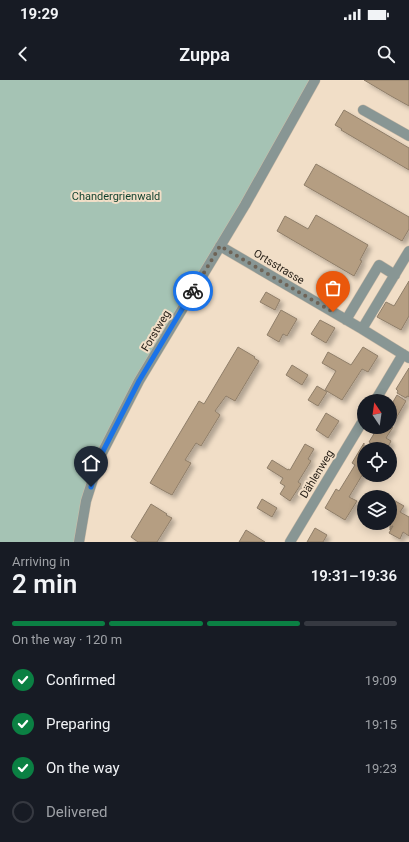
<!DOCTYPE html>
<meta charset="utf-8">
<style>
body{margin:0;font-family:Roboto,sans-serif;background:#20242c;color:#f1f3f6;height:100vh;display:flex;flex-direction:column;font-size:15px;white-space:nowrap}
*{box-sizing:border-box;margin:0}
p{font-size:13px;color:#9ea1a6}
.icon{flex:none;width:22px;height:22px;fill:none;stroke:currentColor;stroke-width:2;stroke-linecap:round;stroke-linejoin:round}
.map{position:relative;height:462px;overflow:hidden}
.sheet{display:flex;flex-direction:column;background:#171b24;flex:1}
.sheet>*{flex:none}
.needle{width:26px;rotate:347deg}
.controls{position:absolute;left:357px;top:314px;display:grid;gap:8px}
.controls a{display:grid;place-items:center;width:40px;height:40px;border-radius:50%;background:#171b24;box-shadow:0 2px 10px #0003;font-size:20px}
.pin{position:absolute;display:grid;place-items:center;width:34px;height:34px;color:#fff;margin:-41px -17px;border-radius:50% 50% 50% 0;rotate:-45deg;box-shadow:0 0 4px #0007}
.pin .icon{rotate:45deg}
.courier{position:absolute;display:grid;place-items:center;width:40px;height:40px;margin:-20px;border:3px solid #1a73e8;border-radius:50%;background:#fff;color:#222;box-shadow:0 1px 5px #0007}
.summary em{font-style:normal;font-weight:600}
.summary div{display:flex;flex-direction:column-reverse}
.summary{display:flex;align-items:center;justify-content:space-between;height:68px;padding:0 12px}
h1{font-size:26px;font-weight:600;line-height:30px}
.bar{display:grid;grid-template-columns:repeat(4,1fr);gap:6px 4px;align-content:center;height:48px;padding:0 12px}
.bar i{height:5px;border-radius:3px;background:#363941}
.bar .current{background:#0b8043}
.bar p{grid-column:span 4}
ol{padding:0 12px;list-style:none}
li{display:flex;align-items:center;gap:12px;height:44px}
li p{margin-inline-start:auto}
li .icon{padding:4px;border-radius:50%;background:#0b8043;color:#fff;stroke-width:4}
li:last-child{color:#9ea1a6}
li i{width:22px;height:22px;border:2px solid #363941;border-radius:50%}
.status{display:flex;justify-content:space-between;align-items:center;height:28px;padding:0 20px;background:#171b24;direction:ltr}
.status svg{height:11px;fill:currentColor}
header{display:flex;justify-content:space-between;align-items:center;height:52px;padding:0 12px;background:#171b24;font-size:18px;font-weight:600}
.map>svg:first-child{display:block}
.green{fill:#a5c3b4}
.building{fill:#b59e82;stroke:#8f7e69;filter:url(#shadow)}
.lines{fill:none;stroke-linecap:round;stroke-linejoin:round}
.minor-casing{stroke:#cdbca8;stroke-width:11}
.minor{stroke:#889694;stroke-width:10}
.done{stroke:#6e6356;stroke-width:4;stroke-dasharray:0 7.2}
.route{stroke:#1a73e8;stroke-width:5}
.labels{text-anchor:middle;dominant-baseline:central;stroke-width:4;stroke-linejoin:round;paint-order:stroke}
.park-label{font-size:11px;fill:#0e3f2c;stroke:#f1dec7}
.street-label{font-size:11px;fill:#282119;stroke:#f1dec7}
</style>
<div class="status"><b>19:29</b><svg viewBox="0 0 49 12"><path d="M0 12V9h3v3zM5 12V6h3v6zM10 12V3h3v9zM15 12V0h3v12zM26 1h20v11H26zM47 4h2v5h-2z"/></svg></div>
<header><svg class="icon" aria-label="back" viewBox="0 0 24 24"><path d="M15 5l-7 7 7 7"/></svg>Zuppa<svg class="icon" aria-label="search" viewBox="0 0 24 24"><circle cx="10" cy="10" r="6"/><path d="M15 15l6 6"/></svg></header>
<div class="map">
<svg width="409" height="462" viewBox="0 0 409 462">
<defs>
<filter id="shadow"><feDropShadow dx="3.5" dy="3.5" stdDeviation="2" flood-color="#0004"/></filter>
</defs>
<rect width="100%" height="100%" fill="#f1dec7"/>
<path class="green" d="M0,0H315L100,377L79,462H0Z"/>
<path class="building" d="M364,0H409V26L391,16Z
M344,30L409,68V90L341,50L342,49L335,45Z
M316,84L409,137V149L402,161L304,105Z
M316,135L368,165L360,180L362,181L354,196L277,151L285,136L308,149Z
M409,201V236L401,250L377,237L386,222L394,226Z
M266,212L280,220L275,230L260,222Z
M281,230L297,239L287,256L283,254L279,262L267,255Z
M320,240L335,248L326,263L311,254Z
M238,267L255,277L254,278L259,281L235,321L226,316L215,331L220,335L201,366L196,363L185,380L191,383L172,415L166,412L150,403L199,321L204,324Z
M363,267L378,276L368,292L362,289L342,320L325,310L336,291L322,283L328,272L351,285Z
M292,285L308,295L302,305L286,295Z
M409,288V317L407,316L406,318L397,313L398,311L396,309Z
M317,306L327,312L318,326L308,320Z
M397,315L406,321L391,347H393L386,358L391,361L387,369H382L369,362L378,347H390V327Z
M326,333L339,341L328,358L316,350Z
M364,363V392L349,417L357,421L345,440L325,428L336,409L339,411L355,385L352,383Z
M305,364L314,369L308,379L311,381L298,402L301,404L290,421L280,414L285,406L280,403L283,398L267,388L272,380L288,390V389L290,390Z
M390,418L404,426L400,432L409,437V456L403,452L400,459L389,453L393,446H392L390,450Z
M262,419L277,428L272,437L257,428Z
M151,424L167,434L166,435L172,438L157,462H138L131,457Z
M315,448L327,455L323,462H307Z
M246,450L265,462H239Z"/>
<g class="lines">
<defs>
<path id="minor" d="M363,30L409,56
M220,166L362,249L409,278
M346,240L379,185L395,195
M362,249L409,171
M375,321L403,274
M79,462L86,421L100,377L121,336L139,301L245,125L315,0
M290,462L364,339"/>
</defs>
<use href="#minor" class="minor-casing"/>
<use href="#minor" class="minor"/>
</g>
<g class="lines">
<path class="done" d="M193,211L220,166L333,232"/>
<path class="route" d="M91,407L100,377L121,336L139,301L193,211"/>
</g>
<g class="labels">
<g class="park-label">
<text x="116" y="116">Chandergrienwald</text>
</g>
<g class="street-label">
<text transform="translate(279 187) rotate(31)">Ortsstrasse</text>
<text transform="translate(156 251) rotate(-59)">Forstweg</text>
<text transform="translate(317 394) rotate(-59)">Dählenweg</text>
</g>
</g>
</svg>
<div class="controls">
<a><svg class="needle" viewBox="-14 -14 28 28"><path d="M0-13l5 13h-10z" fill="#e53935"/><path d="M0 13l5-13h-10z" fill="#9ea1a6"/></svg></a>
<a><svg class="icon" aria-label="locate" viewBox="0 0 24 24"><circle cx="12" cy="12" r="6"/><path d="M12 2v4M12 18v4M2 12h4M18 12h4"/></svg></a>
<a><svg class="icon" aria-label="layers" viewBox="0 0 24 24"><path d="M12 4l9 5-9 5-9-5zM3 14l9 5 9-5"/></svg></a>
</div>
<div class="pin" style="left:333px;top:232px;background:#ea580c"><svg class="icon" aria-label="bag" viewBox="0 0 24 24"><path d="M5 8h14l-1 12H6zM9 8a3 3 0 0 1 6 0"/></svg></div>
<div class="pin" style="left:91px;top:407px;background:#1f2937"><svg class="icon" aria-label="home" viewBox="0 0 24 24"><path d="M3 11l9-7 9 7M6 9v11h12V9"/></svg></div>
<div class="courier" style="left:193px;top:211px"><svg class="icon" aria-label="bike" viewBox="0 0 24 24"><circle cx="6" cy="16" r="4"/><circle cx="18" cy="16" r="4"/><path d="M6 16l4-8h5l3 8M10 8l3 8H6M13 5h3"/></svg></div>
</div>
<section class="sheet">
<div class="summary"><div><h1>2 min</h1><p>Arriving in</p></div><em>19:31–19:36</em></div>
<div class="bar"><i class="current"></i><i class="current"></i><i class="current"></i><i></i><p>On the way · 120 m</p></div>
<ol>
<li><svg class="icon" aria-label="check" viewBox="0 0 24 24"><path d="M5 12l5 5 9-10"/></svg>Confirmed<p>19:09</p></li>
<li><svg class="icon" aria-label="check" viewBox="0 0 24 24"><path d="M5 12l5 5 9-10"/></svg>Preparing<p>19:15</p></li>
<li><svg class="icon" aria-label="check" viewBox="0 0 24 24"><path d="M5 12l5 5 9-10"/></svg>On the way<p>19:23</p></li>
<li><i></i>Delivered</li>
</ol>
</section>
